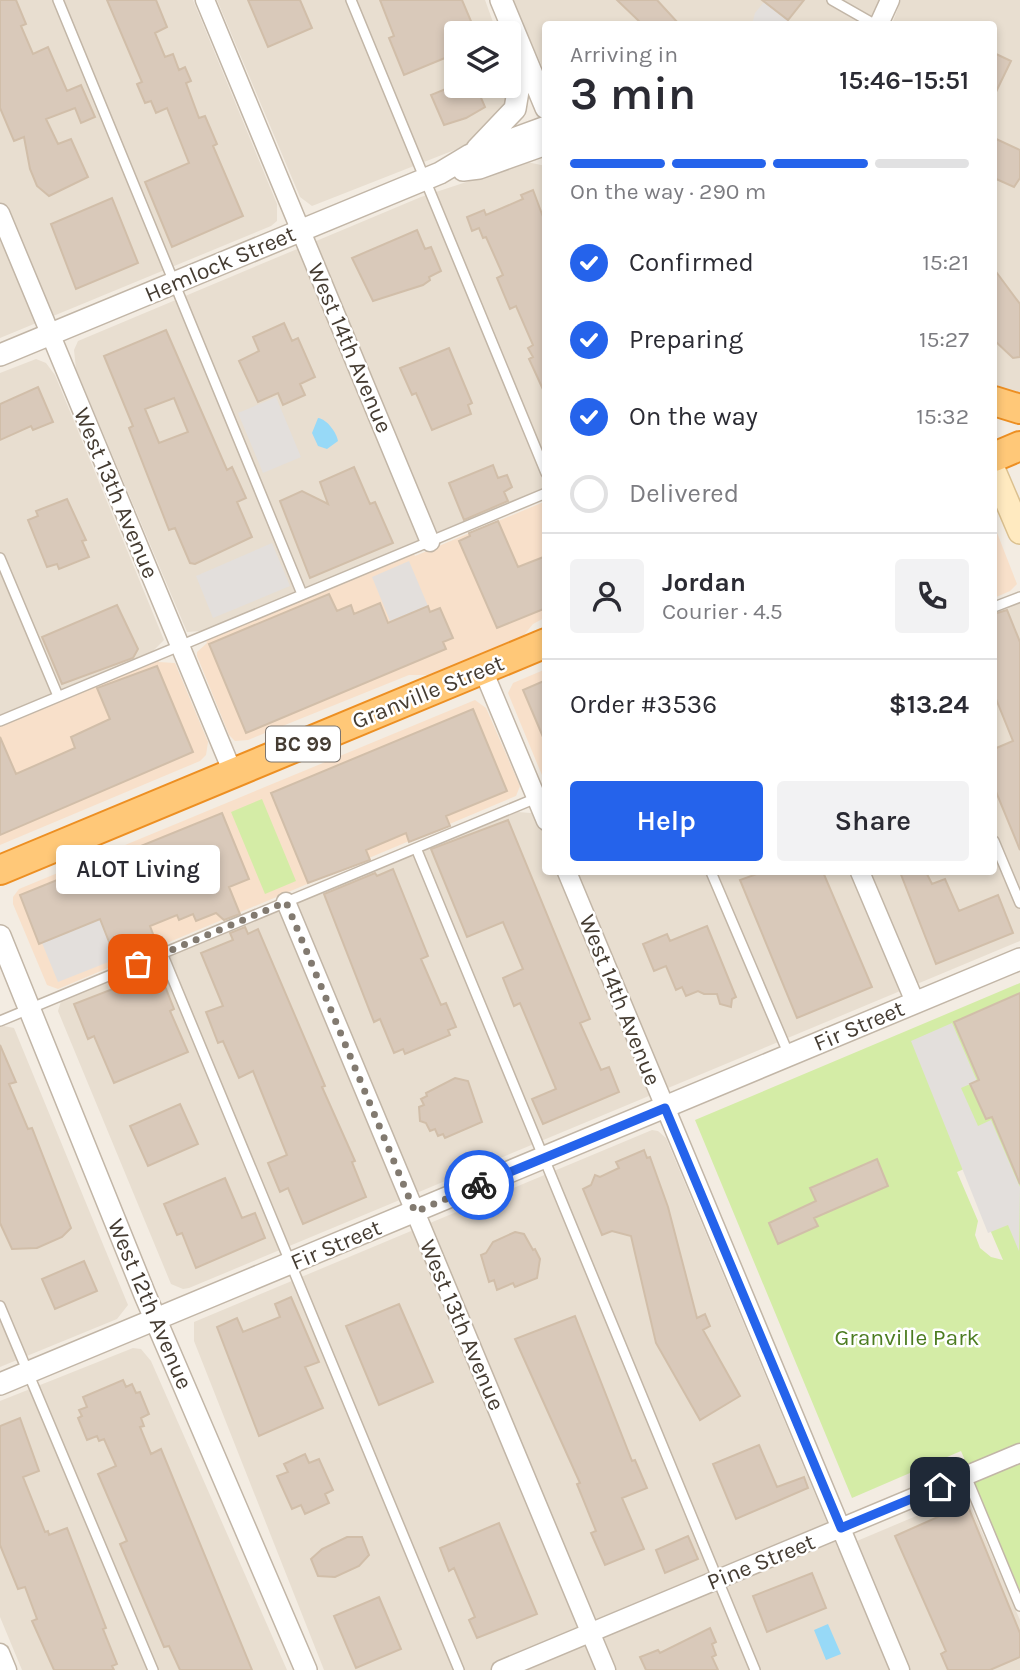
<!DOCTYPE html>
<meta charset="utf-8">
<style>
body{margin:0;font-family:Karla,sans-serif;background:#f2f2f3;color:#2b2b33;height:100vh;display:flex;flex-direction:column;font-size:26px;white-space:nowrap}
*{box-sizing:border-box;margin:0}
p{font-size:23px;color:#7c7c81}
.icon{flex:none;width:38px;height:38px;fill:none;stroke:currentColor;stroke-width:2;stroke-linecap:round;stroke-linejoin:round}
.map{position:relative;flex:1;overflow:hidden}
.panel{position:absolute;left:542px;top:21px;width:455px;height:854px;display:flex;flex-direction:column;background:#fff;border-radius:7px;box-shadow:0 4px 10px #0003}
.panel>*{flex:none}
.controls{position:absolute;left:444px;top:21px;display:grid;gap:14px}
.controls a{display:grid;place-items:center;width:77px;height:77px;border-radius:7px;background:#fff;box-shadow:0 4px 10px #0003;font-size:35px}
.pin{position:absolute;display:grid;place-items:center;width:60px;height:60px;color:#fff;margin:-30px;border-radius:14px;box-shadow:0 4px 10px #0006}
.courier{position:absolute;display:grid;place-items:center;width:70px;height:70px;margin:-35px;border:5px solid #2563eb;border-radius:50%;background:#fff;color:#222;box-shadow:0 2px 9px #0007}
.bubble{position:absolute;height:49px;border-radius:7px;background:#fff;box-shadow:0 4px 10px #0003;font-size:23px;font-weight:600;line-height:49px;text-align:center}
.headline em{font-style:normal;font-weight:600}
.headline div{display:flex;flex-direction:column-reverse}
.headline{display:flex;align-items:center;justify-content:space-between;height:119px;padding:0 28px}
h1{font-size:46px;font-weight:600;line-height:52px}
.bar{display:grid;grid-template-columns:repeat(4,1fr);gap:10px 7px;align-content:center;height:84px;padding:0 28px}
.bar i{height:9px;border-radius:5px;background:#e1e1e2}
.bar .on{background:#2563eb}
.bar p{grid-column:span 4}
.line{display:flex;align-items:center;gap:18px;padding:0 28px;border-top:2px solid #e1e1e2}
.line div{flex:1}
.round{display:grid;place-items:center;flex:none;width:74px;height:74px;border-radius:7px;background:#f2f2f3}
ol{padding:0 28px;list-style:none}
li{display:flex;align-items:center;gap:21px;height:77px}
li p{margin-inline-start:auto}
li .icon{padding:7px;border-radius:50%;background:#2563eb;color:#fff;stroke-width:4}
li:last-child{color:#7c7c81}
li i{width:38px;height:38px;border:4px solid #e1e1e2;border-radius:50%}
.button{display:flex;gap:14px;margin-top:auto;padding:14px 28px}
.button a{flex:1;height:80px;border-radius:7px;background:#2563eb;color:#fff;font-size:28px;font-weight:600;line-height:80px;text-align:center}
.button a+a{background:#f2f2f3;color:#2b2b33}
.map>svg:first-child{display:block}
.residential{fill:#e8ded0}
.commercial{fill:#f8e0ca}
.green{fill:#d4eca6;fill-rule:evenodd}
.parking{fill:#e3dfdc}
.water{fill:#97d9f7}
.building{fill:#d9c9ba;stroke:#d1bea9;stroke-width:2;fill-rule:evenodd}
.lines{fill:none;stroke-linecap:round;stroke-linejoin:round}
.service-casing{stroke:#c2b6a7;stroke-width:12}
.minor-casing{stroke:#c2b6a7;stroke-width:21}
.tertiary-casing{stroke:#c2b6a7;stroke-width:24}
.secondary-casing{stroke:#dbc08f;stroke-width:26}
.trunk-casing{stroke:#ed8f22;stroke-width:32}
.service{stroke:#fff;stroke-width:9}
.minor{stroke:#fff;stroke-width:18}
.tertiary{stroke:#fff;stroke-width:21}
.secondary{stroke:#ffeac0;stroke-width:23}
.trunk{stroke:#ffc878;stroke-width:28}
.done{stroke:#827a70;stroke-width:7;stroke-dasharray:0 12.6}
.route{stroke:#2563eb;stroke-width:9}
.labels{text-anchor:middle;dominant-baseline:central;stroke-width:5;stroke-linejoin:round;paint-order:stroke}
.shield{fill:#fff;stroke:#7d7670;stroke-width:2}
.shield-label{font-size:21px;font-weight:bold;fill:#453c32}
.street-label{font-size:23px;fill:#453c32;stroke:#fff}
.park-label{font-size:23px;fill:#4c7c20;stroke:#fff}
</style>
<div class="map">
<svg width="1020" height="1670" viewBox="0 0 1020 1670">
<rect width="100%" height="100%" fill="#f3ece2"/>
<path class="residential" d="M0,0H193L277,204V221L271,226L0,338Z
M217,0H485L497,33H457V86H509V71L511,101L480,140L312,206L300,197Z
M512,0H879L871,24H546V75Z
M901,0H1020V400L994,393V24H892Z
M527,162L546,166V487L409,544L411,550L204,636L201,631L187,632L76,369L74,350L78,341L421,197Z
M36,359L46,363L55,375L164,640L153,651L155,656L0,721V373Z
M1017,602L1020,603V941L189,1288L183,1289L171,1284L58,1011L62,998L518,812L530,813L546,807V872H994V612Z
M4,1026L14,1028L128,1305L117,1319L0,1367V1027Z
M652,1130L658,1131L666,1138L838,1549L966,1495L1020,1620V1670H324L194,1341V1322Z
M133,1348L141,1349L151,1361L287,1670H22L0,1617V1401Z"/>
<path class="commercial" d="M546,501V617L533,624L524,635L430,675H409L248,740L235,741L229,735L197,656V652L207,643L204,636L411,550L415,556Z
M994,525L1017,584L1010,591L994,598Z
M155,656L159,662L175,663L208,742L206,755L200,761L0,845V721Z
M546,669V785L508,693L513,683Z
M475,700L486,708L520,786L516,796L58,989L47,985L13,904V897L19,889Z"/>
<path class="green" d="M262,799L296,881L265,894L231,812Z
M1020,983V1591L961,1451L852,1498L695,1120ZM964,1169L1003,1260L991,1257L980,1248L975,1235L978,1221L957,1172Z"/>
<path class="parking" d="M764,2L793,24H752L755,13Z
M276,397L301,457L263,473L238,413Z
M272,543L290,586L213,618L196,576Z
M409,561L428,606L390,621L372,577Z
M100,919L116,959L58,982L42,943Z
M952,1023L977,1081L961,1088L978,1126L991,1120L1020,1187L1019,1251L1008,1225L988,1233L911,1041Z"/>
<path class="water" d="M318,418C327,419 337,433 338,441L327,449L318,446L312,433Z
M828,1624L841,1654L826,1660L814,1630Z"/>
<path class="building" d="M0,0H16L26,24L21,26L33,54L48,47L67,91L81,85L95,117L81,123L75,108L46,119L58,144L71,139L88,177L49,196L37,186L30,169L24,137L14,141L0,108Z
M107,0H156L167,27L155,33L165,57L173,54L179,70L185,67L191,81L186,83L199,118L205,116L217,144L213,146L243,216L172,247L145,182L189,163L167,108L156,113L151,101L145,103L137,84L142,82Z
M248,0H300L312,28L268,47Z
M380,0H462L476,33H457V53L404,75L389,38L394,36Z
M617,0H657L679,24H642Z
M762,0H804L788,20Z
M994,53L1011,61L994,96Z
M453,86H476L485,107L466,118L444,125L431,95Z
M994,138L1020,150V178L1014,187L994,178Z
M533,190L546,225V396L529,359L533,357L528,348L533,345L516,306L510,309L497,278L503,275L486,237L483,238L479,228L472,231L467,217L484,210L486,215L523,199L521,195Z
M112,198L138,263L76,289L51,224Z
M417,230L425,249L431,247L441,271L429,277L430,280L423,285L373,301L352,258Z
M994,269L1020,304V357L1013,358L994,340Z
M284,323L292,341L298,338L315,377L300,384L305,395L283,405L278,393L258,402L239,361L259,351L253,337Z
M166,330L227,470L232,467L246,498L237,502L252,537L195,564L190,563L175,528L169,530L129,428L133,426L104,356ZM174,398L188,432L159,443L145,409Z
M449,348L472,403L468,405L471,414L432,430L416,393L412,395L400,368Z
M38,387L53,422L33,430L31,426L0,440V404Z
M493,465L498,478L507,475L512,487L504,492L508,501L464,520L449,483Z
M354,467L370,504L375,502L393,543L310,578L280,501L302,491L328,504L320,482Z
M67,499L86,540L82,541L89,557L59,569L57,564L47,567L28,520L38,516L36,511Z
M498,521L518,567L546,556V608L497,628L459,541L470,536L469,533Z
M329,594L337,611L351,605L354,614L380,603L388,623L428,606L430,612L440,608L453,638L443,642L446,649L246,733L209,644Z
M117,605L138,649L133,658L62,684L42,637Z
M1007,610L1020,642V850L994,787V749L1013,741L994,694V614Z
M157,666L193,752L0,835V737L16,774L75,748L71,737L110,719L97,688Z
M546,680V744L523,690Z
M473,709L507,791L446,816L450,826L409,842L406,833L366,850L370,860L308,883L271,793Z
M222,813L249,879L229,887L240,914L224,920L216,913L196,921L193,914L179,920L177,915L150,926L156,942L149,945L150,947L117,962L100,919L39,944L20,895Z
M508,820L590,1019L580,1023L601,1070L609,1067L619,1092L543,1124L532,1099L556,1089L520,1003L514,1006L503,978L523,969L503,922L467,937L431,849Z
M393,869L428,956L421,959L441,1005L446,1003L456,1027L448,1030L450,1035L405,1054L403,1049L394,1053L380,1019L374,1022L324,894L375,873L377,876Z
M762,872H823L872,987L797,1018L740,880Z
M900,872H926L932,884L945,879L959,911L998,895L1013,933L936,964Z
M707,926L736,997L732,999L731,1007L720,1004L717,994H704L698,991L686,996L682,987L676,990L666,966L654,971L643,944L667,934L670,941Z
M245,927L248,934L258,929L325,1086L322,1087L355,1161L352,1162L366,1197L303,1224L288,1188L280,1192L268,1163L287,1155L253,1071L239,1078L223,1041L218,1043L206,1012L223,1006L201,953L233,940L230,933Z
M159,971L174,1009L170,1011L188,1052L114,1083L94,1036L88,1039L74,1004Z
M1020,993V1184L992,1117L986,1119L970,1084L979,1080L954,1022Z
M0,1045L16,1082L9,1084L28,1129L32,1128L71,1228L62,1237L37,1248L12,1249L0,1223Z
M455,1078L468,1081L482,1122L445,1138L443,1134L438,1136L435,1129L430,1131L426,1123L420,1121L419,1107L424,1105L421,1099L427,1096L426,1093Z
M180,1104L198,1144L148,1166L130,1126Z
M644,1150L647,1158L650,1157L668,1207L697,1318L705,1314L710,1326L703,1330L740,1396L700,1420L656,1343L631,1236L612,1231L602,1235L583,1189L591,1185L595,1175L600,1177L619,1168L616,1162Z
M877,1159L888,1186L814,1218L818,1226L778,1244L769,1223L816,1201L810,1188Z
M225,1178L242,1218L255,1213L265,1238L196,1268L182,1233L177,1235L164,1204Z
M515,1232L524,1234L533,1250L535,1249L540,1259L537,1278L515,1287L513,1283L497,1290L494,1280L489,1282L481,1255L486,1253L493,1242Z
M84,1261L97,1291L55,1309L42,1279Z
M291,1297L319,1362L305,1367L323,1408L259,1436L217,1327L237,1318L243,1332L280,1317L275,1304Z
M399,1304L433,1382L379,1405L346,1326Z
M575,1316L632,1461L635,1460L647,1488L622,1498L644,1549L605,1565L591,1533L596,1531L577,1484L580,1483L515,1339Z
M123,1380L126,1387L132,1384L136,1393L140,1392L149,1414L141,1418L144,1426L140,1427L151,1454L161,1449L252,1670H180L169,1646L164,1647L120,1544L127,1541L98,1474L116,1466L104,1439L99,1441L97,1436L87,1440L78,1418L82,1416L79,1410L87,1407L83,1397Z
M20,1418L39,1471L23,1477L45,1532L48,1531L49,1535L67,1528L106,1628L103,1629L117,1664L112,1666L114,1670H54L32,1621L37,1619L25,1587L18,1589L0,1545V1426Z
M759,1445L777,1487L804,1477L808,1488L736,1519L713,1464Z
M305,1454L309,1463L319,1459L333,1490L325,1494L329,1503L305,1514L301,1505L292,1509L277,1476L288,1472L284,1464Z
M967,1504L1020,1633V1657L990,1670H948L941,1654L946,1651L895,1536Z
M499,1523L537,1614L477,1638L469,1620L475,1617L454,1568L449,1571L440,1548Z
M688,1536L698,1559L665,1573L656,1550Z
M347,1537H362L369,1555L359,1566L335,1577L318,1576L311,1559L322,1549Z
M812,1573L826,1608L767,1632L753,1596Z
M379,1597L401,1649L356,1668L334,1616Z
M710,1628L716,1642L712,1644L716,1655L712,1657L718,1670H646L640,1657L658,1650L660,1653Z"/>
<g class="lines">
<defs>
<path id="service" d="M58,0L302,594
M351,0L546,473
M832,0L874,24
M0,558L58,696
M994,607L1020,597
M0,721L546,493
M994,841L1020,903
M416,848L755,1670
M711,872L789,1055
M162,953L459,1670
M0,1021L546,794
M0,1306L153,1670
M966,1476L1020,1606"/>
<path id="minor" d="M205,0L430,542
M879,24L890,0
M0,213L233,773
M483,670L546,821
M567,872L900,1670
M860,872L915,1002
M286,902L606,1670
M0,1653L7,1670
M501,1670L1020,1453"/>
<path id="tertiary" d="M501,0L546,108
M477,149L515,109L524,55
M463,170L479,168L546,144
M0,355L440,173L470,155L546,127
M0,936L145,1295L306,1670
M0,1384L1020,959"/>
<path id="secondary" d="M994,471L1020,532"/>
<path id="trunk" d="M994,401L1020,409
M994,457L1020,446
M0,870L546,643"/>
</defs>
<use href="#service" class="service-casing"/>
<use href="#minor" class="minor-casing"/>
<use href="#tertiary" class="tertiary-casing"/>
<use href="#secondary" class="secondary-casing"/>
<use href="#trunk" class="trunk-casing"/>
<use href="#service" class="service"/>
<use href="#minor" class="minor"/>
<use href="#tertiary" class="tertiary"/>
<use href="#secondary" class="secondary"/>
<use href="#trunk" class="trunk"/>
</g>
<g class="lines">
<path class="done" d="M138,964L286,902L415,1212L479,1185"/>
<path class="route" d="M479,1185L665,1108L841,1528L940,1487"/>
</g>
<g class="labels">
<rect class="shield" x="266" y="726.5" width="74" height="35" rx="5"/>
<g class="shield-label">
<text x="303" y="744">BC 99</text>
</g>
<g class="street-label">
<text transform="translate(220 264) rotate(-23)">Hemlock Street</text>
<text transform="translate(350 348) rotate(67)">West 14th Avenue</text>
<text transform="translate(116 493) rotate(67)">West 13th Avenue</text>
<text transform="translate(428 692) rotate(-22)">Granville Street</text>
<text transform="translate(620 1000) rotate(68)">West 14th Avenue</text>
<text transform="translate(859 1026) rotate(-23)">Fir Street</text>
<text transform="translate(336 1245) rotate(-23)">Fir Street</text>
<text transform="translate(150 1304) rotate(67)">West 12th Avenue</text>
<text transform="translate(462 1325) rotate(67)">West 13th Avenue</text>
<text transform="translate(761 1562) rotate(-22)">Pine Street</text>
</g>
<g class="park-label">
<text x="907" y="1337">Granville Park</text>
</g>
</g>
</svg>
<div class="controls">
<a><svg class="icon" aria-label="layers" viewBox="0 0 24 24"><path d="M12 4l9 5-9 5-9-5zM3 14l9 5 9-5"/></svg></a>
</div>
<div class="pin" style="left:138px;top:964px;background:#ea580c"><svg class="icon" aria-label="bag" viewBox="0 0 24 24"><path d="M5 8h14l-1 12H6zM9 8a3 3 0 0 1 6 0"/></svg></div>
<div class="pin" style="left:940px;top:1487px;background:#1f2937"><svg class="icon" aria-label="home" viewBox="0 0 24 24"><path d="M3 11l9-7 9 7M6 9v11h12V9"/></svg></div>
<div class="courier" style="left:479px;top:1185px"><svg class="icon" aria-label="bike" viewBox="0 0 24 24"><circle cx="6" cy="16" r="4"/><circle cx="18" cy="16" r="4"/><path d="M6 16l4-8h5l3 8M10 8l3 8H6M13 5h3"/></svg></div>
<div class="bubble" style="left:56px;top:845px;width:164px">ALOT Living</div>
<section class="panel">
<div class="headline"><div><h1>3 min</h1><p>Arriving in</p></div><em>15:46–15:51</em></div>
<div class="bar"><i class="on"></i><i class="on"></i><i class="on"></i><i></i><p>On the way · 290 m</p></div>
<ol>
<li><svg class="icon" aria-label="check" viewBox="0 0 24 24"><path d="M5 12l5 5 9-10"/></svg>Confirmed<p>15:21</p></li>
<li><svg class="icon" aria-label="check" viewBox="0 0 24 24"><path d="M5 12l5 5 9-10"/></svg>Preparing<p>15:27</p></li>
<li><svg class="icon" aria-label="check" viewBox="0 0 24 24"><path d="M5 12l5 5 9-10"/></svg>On the way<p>15:32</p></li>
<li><i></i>Delivered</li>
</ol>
<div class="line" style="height:126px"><a class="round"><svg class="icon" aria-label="person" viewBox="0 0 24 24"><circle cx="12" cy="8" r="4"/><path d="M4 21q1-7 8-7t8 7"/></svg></a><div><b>Jordan</b><p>Courier · 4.5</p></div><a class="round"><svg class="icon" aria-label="phone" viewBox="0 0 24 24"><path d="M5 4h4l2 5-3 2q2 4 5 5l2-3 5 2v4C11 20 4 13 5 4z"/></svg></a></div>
<div class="line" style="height:91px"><div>Order #3536</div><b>$13.24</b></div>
<div class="button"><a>Help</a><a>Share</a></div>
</section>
</div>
